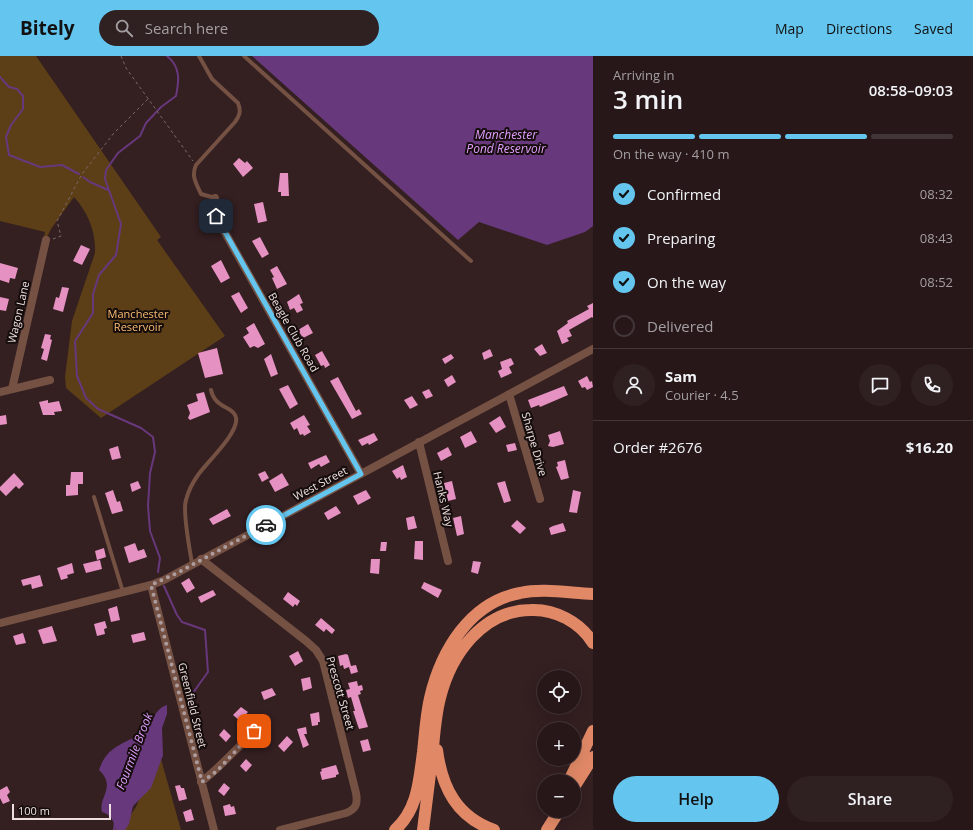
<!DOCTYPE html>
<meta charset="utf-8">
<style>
body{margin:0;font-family:"Open Sans",sans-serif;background:#2f2022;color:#f1f3f6;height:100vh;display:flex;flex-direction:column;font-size:15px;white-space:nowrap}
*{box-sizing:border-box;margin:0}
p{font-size:13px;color:#a49fa2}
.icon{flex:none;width:22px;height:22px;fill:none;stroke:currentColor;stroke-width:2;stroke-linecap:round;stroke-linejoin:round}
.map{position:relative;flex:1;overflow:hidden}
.side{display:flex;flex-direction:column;background:#271719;width:380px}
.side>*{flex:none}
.controls{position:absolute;left:537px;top:614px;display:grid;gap:8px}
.controls a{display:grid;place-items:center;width:44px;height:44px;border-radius:50%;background:#271719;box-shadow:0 4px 16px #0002,0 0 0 1px #433638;font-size:20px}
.scale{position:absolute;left:12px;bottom:10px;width:99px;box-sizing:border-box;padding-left:4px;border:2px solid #eedfe0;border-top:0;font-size:11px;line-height:14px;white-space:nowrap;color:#eedfe0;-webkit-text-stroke:3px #150c0c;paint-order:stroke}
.pin{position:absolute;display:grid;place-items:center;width:34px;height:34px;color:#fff;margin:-17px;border-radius:8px;box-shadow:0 2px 6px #0006}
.courier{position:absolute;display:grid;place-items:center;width:40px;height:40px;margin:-20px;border:3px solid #64c5ee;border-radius:50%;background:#fff;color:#222;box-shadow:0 1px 5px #0007}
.head em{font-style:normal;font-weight:600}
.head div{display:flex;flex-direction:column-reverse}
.head{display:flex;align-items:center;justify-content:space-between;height:68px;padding:0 20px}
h1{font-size:26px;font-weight:600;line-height:30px}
.bar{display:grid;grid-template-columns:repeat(4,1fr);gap:6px 4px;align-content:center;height:48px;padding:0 20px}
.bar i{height:5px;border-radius:3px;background:#433638}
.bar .current{background:#64c5ee}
.bar p{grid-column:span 4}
.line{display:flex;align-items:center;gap:10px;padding:0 20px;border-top:1px solid #433638}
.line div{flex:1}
.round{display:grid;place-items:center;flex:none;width:42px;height:42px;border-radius:21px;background:#2f2022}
ol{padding:0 20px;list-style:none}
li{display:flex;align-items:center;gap:12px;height:44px}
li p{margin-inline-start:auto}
li .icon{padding:4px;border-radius:50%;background:#64c5ee;color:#111;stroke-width:4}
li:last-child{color:#a49fa2}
li i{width:22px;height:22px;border:2px solid #433638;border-radius:50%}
.primary-button{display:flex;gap:8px;margin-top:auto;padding:8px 20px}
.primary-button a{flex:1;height:46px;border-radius:24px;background:#64c5ee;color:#111;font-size:16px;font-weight:600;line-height:46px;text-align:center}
.primary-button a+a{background:#2f2022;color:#f1f3f6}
header{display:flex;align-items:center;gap:24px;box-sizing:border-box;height:56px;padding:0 20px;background:#64c5ee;color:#111}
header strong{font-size:19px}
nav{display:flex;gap:22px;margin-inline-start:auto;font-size:14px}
.search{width:280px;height:36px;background:#2f2022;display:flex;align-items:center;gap:10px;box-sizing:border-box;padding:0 14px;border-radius:22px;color:#a49fa2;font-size:15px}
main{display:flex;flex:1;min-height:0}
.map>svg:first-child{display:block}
.green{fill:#5d3f17}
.water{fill:#68387c}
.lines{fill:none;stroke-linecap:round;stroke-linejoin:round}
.stream{stroke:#68387c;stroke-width:2}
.building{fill:#e591c2}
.path{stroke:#7b696a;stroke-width:1;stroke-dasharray:3 3;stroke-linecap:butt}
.lane{stroke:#745143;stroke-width:4}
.street{stroke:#745143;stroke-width:8}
.highway{stroke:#e18967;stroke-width:12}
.done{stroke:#ad9c9d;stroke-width:4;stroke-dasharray:0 7.2}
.route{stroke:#64c5ee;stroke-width:5}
.labels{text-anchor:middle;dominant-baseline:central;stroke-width:4;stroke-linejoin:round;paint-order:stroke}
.street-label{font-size:11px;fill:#eedfe0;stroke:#150c0c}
.park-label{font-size:11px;fill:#fcbe71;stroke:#150c0c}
.water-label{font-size:12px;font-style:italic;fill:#e29fff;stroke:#150c0c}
</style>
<header>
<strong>Bitely</strong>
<div class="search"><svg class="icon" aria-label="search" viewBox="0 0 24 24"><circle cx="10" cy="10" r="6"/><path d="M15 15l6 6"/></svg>Search here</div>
<nav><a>Map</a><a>Directions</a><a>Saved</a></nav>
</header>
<main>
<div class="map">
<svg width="593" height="774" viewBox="0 0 593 774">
<rect width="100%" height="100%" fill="#341f21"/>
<path class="green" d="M0,0H36L161,181L157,184L225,280L101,362L66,332L65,321L72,265L95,197C96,176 88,156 74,141L51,173L42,191L45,176L0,165Z
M159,696L181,774H114L128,763L136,751Z"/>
<path class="water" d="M252,0H593V170L585,176L547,189L479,166L458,184Z
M167,649V658L162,672L163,699L151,732L133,750L129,768L125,774H116C113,764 112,759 102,756C98,741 117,731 99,714C108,687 127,689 145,674C154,666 154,653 167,649Z"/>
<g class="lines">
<path class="stream" d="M0,21L9,31L17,33L23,40V53L11,69L6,81L9,99L40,111L62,109L79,118
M83,121L90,126L108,134
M158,516L160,502L150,475L148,450L150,417L155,396L153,381L141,372L98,353L86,342L77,320L75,285L93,257V238L99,219L116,199L121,168L105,123L106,114L118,97L140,80L146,67L161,51L176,40C179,25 181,11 167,0
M164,530L177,559L182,566L205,574L208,616L190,641
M114,774L115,766"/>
</g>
<path class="building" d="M239,102L245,107L247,105L253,112L243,121L233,108Z
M280,117H288L289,140H281V136H278Z
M263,146L267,165L258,167L254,148Z
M260,181L269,198L262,202L252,185Z
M81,189L90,193L82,209L73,205Z
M221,204L230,222L221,227L211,210Z
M0,207L18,212L15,223L10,222L9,227L0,224Z
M277,210L287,228L277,233L272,222L274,221L270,214Z
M62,231L69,232L63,256L53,253L56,241L59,242Z
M239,236L248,252L241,257L231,240Z
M299,238L303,247L300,248L303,254L297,257L294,252L290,254L287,246Z
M0,241L9,243L6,255L0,254Z
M593,247V262L592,261L569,274L572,280L567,282L569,285L562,288L557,275L568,267L567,265L589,253L587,250Z
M254,267L265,288L258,292L254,290L250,292L243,281L249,277L246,272Z
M308,268L313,277L303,282L298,274Z
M45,278L51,279L50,283L52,284L47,305L41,303L44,293L41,292Z
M542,288L547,297L540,300L534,293Z
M217,292L223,318L205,322L198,297Z
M490,293L493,300L484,304L482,297Z
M322,295L330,309L325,312L324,309L321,310L315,299Z
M271,298L278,318L271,321L264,303Z
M451,298L454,302L445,308L442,303Z
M511,302L514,308L509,311L512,317L501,322L498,315L502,313L500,306Z
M452,319L456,326L448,331L444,324Z
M587,320L590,326L592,325L593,331L587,334L585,331L582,332L578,325Z
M338,321L356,355L359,353L362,358L352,363L330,325Z
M288,329L298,348L290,353L279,333Z
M564,330L568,339L540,351L539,349L531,352L528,344Z
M429,333L433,340L426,343L422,336Z
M204,336L210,356L190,364L188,362L190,357L187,349L198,345L196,338Z
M412,340L418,349L410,353L404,344Z
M48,344V347L59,345L62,355L54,356L55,359H43L39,346Z
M6,359L7,368L0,369V360Z
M304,359L310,369L307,370L311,376L304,380L303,378L300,379L297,372L294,374L290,367Z
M500,360L506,371L496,377L489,367Z
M471,375L477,386L465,392L460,381Z
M560,375L564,388L553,391L548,390L550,385L548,379Z
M374,377L378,384L369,389L368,387L362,390L358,384Z
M515,387L517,394L508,396L506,389Z
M118,390L121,402L112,404L109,393Z
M448,391L452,399L441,405L437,397Z
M326,399L330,406L321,411L319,408L311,413L308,407Z
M565,404L569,422L561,424L556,411L558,410L557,406Z
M403,409L407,421L401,424L400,421L397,423L392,415Z
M265,415L269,422L262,426L258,418Z
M71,416H83V428H78V439L66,440V429H70Z
M14,417L24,428L19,433L16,430L6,440L0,434V431Z
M282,417L289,429L275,436L269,425Z
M138,425L141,432L132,436L130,428Z
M452,425L456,443L448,445L444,427Z
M505,425L511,445L504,447L497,427Z
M113,434L117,446L120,445L123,455L112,458L105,437Z
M366,434L371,442L358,449L353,440Z
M573,434L581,436L577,457L569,456Z
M336,450L341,457L328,464L324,457Z
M227,453L231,460L213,469L209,463Z
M414,460L417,472L408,474L406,462Z
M461,460L464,478L457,480L453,462Z
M517,464L526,472L520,478L511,470Z
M563,467L566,475L551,479L549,472L553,470Z
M415,485H423V504L414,503Z
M381,486H387L386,495H380Z
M135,487L138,495L144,493L147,501L129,507L124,491Z
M104,492L106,501L97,504L95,495Z
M371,503H380L379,518L370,517Z
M100,504L102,513L86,517L83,508Z
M473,505L481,506L478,518L471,516Z
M72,507L74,517L67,519L68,522L61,524L57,512Z
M40,519L43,530L32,533L31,528L23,530L21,524Z
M189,522L195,532L187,537L181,527Z
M424,526L442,534L438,542L421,532Z
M213,534L216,539L201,547L198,541Z
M288,536L300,545L297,550L295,548L293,551L283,543Z
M117,550L120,564L111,566L108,553Z
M321,562L335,574L332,578L326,573L324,576L315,569Z
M105,565L107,572L104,573L105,578L97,580L94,568Z
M52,570L57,585L43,588L38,574Z
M144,576L146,584L133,587L131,579Z
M23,577L26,587L16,589L13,580Z
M298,595L303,605L295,610L289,600Z
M346,598L348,599L351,610L356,609L358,616L351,618L349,611L344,613L343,609L340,610L338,600Z
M310,621L312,632L303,635L301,623Z
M357,625L358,630L362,629L363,634L360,635L361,638L358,639L368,671L359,673L353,655H355L351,641L348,642L346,634L350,633L348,627Z
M272,632L276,639L264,644L261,636Z
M241,651L248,656L240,665L233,659Z
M319,656L320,666H318V669L312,670L310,658Z
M306,671L307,678H304L309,689L303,692L297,673Z
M224,673L231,680L226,686L219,679Z
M287,680L293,686L284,696L278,690Z
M368,683L371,694L363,696L360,685Z
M246,703L252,709L246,716L240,710Z
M336,709L339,718L336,719V721L322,724L320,716L322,715L321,713Z
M224,727L230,732L224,740L218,735Z
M180,729L181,732H184L187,743L179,745L175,730Z
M7,730L10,736L7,739L10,745L3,748L0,742V734Z
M230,748L231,751L234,750L236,758L225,760L223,750Z
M191,753L194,764L186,766L183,756Z"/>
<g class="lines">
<path class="path" d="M121,0L126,12L193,105
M53,183L61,180L57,165L82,118L114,77L148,43"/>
<path class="lane" d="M199,0L212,23L238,47C241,55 240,59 235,66L196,109C191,120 196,127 201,138L215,142
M244,0L471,205
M94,441L123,536
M192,508C190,494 182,455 186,444C188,436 193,426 198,419C206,407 239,377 236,362C234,350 215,353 211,334"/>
<path class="street" d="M215,142L219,166L361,418
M12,333L46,184
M0,336L50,324
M509,338L540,443
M419,386L448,505
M201,503L306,585L316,594L323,605L356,737C358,748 356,753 346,757L280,774
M151,529L214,774
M0,567L151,529L164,524L593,293
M201,726C225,708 242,684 266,667"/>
<path class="highway" d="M437,694C442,732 457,761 494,774
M569,725L593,675
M574,731L593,701
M395,774C418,753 419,725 423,696C425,678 426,659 430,642C441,595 470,546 520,537C543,532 569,537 593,538
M423,774C426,750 429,726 432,702C434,682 435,661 440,642C451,598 483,554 531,554C555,553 580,566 593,587
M547,774L559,755"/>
</g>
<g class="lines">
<path class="done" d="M254,675L217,715L202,726L151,529L177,517L266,469"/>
<path class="route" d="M216,160L361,418L266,469"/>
</g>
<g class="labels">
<g class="street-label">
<text transform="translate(18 256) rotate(-77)">Wagon Lane</text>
<text transform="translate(294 276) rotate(60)">Beagle Club Road</text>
<text transform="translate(535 388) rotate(74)">Sharpe Drive</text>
<text transform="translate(320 427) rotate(-28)">West Street</text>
<text transform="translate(444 443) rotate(77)">Hanks Way</text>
<text transform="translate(341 637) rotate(74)">Prescott Street</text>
<text transform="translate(193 649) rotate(76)">Greenfield Street</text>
</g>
<g class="park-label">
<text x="138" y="257">Manchester<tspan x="138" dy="13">Reservoir</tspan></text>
</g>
<g class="water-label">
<text x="506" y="78">Manchester<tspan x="506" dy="14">Pond Reservoir</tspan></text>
<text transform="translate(134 695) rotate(-69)">Fourmile Brook</text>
</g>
</g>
</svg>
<div class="controls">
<a><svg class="icon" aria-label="locate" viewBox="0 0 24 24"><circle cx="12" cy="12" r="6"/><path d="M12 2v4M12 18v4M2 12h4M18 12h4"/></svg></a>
<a>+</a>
<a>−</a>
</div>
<div class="scale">100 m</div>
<div class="pin" style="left:254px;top:675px;background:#ea580c"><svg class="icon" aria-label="bag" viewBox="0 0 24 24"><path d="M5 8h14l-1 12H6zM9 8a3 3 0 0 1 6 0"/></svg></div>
<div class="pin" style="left:216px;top:160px;background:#1f2937"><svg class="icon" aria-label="home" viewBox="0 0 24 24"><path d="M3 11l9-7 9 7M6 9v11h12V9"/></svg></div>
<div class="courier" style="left:266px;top:469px"><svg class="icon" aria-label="car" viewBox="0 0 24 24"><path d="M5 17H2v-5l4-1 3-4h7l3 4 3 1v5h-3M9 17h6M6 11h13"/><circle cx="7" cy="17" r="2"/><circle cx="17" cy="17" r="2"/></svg></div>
</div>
<section class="side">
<div class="head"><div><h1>3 min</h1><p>Arriving in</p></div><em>08:58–09:03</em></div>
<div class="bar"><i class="current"></i><i class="current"></i><i class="current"></i><i></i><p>On the way · 410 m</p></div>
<ol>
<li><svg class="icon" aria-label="check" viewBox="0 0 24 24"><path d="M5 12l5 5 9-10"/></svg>Confirmed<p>08:32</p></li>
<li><svg class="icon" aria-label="check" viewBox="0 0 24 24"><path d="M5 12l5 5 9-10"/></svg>Preparing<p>08:43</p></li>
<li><svg class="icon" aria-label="check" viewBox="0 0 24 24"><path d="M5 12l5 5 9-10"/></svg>On the way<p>08:52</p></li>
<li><i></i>Delivered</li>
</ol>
<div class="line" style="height:72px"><a class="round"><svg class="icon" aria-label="person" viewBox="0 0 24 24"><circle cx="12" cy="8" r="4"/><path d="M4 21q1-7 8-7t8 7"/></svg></a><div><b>Sam</b><p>Courier · 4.5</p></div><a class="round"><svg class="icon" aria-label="chat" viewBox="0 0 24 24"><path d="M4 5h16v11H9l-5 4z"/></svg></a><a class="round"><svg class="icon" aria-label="phone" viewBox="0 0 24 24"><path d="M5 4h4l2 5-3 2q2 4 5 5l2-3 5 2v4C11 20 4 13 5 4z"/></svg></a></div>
<div class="line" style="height:52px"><div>Order #2676</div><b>$16.20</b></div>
<div class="primary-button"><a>Help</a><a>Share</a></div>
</section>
</main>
